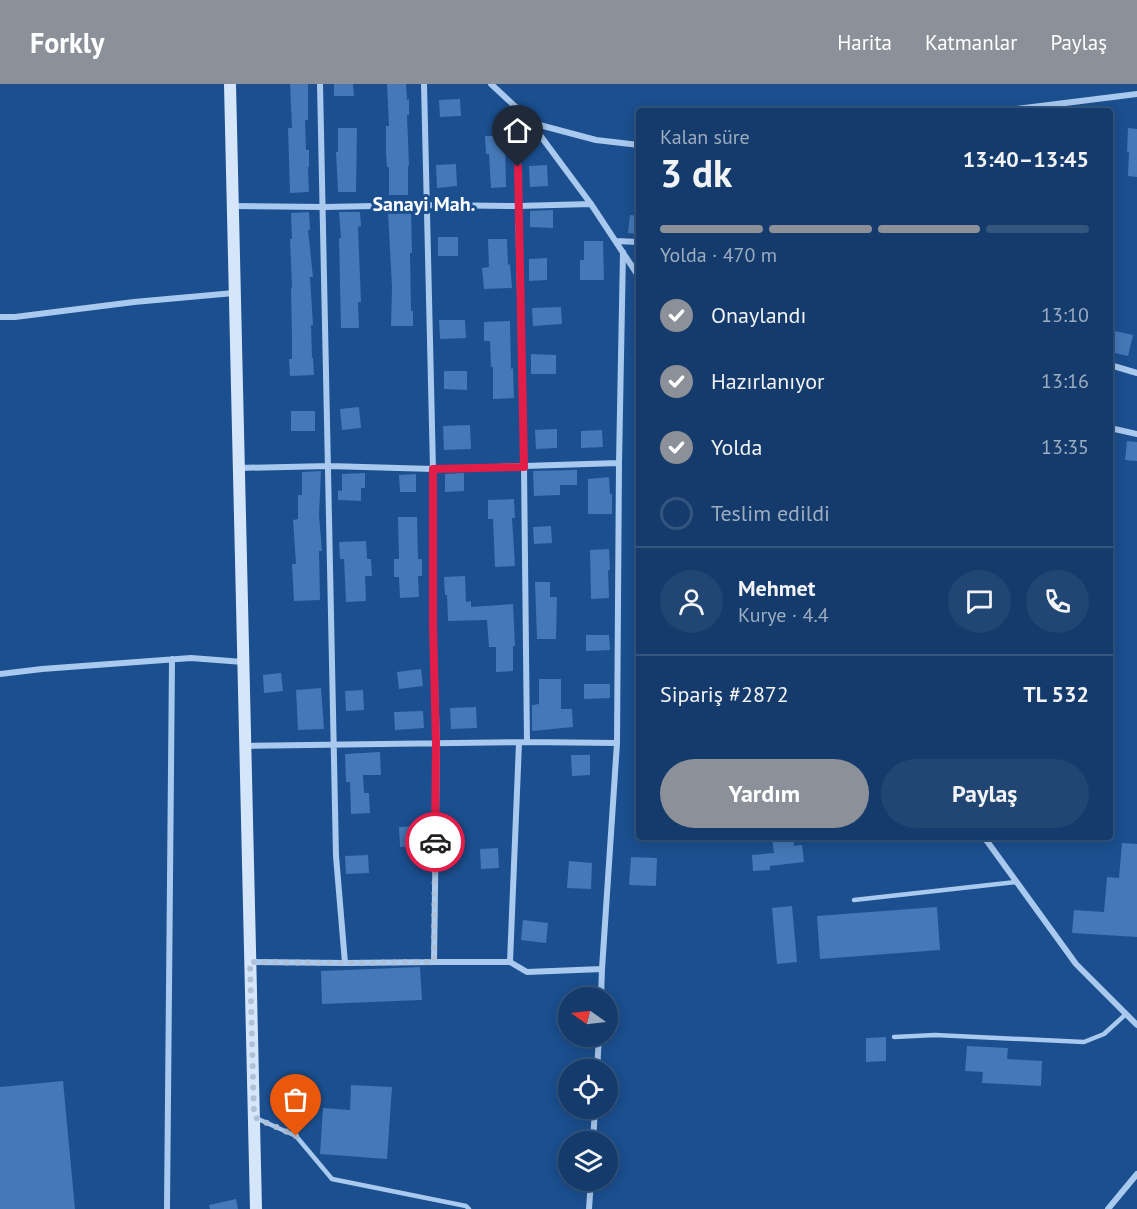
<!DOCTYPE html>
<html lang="tr">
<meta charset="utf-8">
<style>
body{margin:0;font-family:"PT Sans",sans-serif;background:#214673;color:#f1f3f6;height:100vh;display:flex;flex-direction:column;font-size:22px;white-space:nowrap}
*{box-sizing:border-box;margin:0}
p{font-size:20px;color:#9dadc1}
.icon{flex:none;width:33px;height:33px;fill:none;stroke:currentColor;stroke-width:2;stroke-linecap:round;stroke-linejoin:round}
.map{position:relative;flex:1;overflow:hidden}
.sheet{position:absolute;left:636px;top:24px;width:477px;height:732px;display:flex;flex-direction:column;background:#143b6b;border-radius:6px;box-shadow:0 3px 15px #0003,0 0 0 2px #33557e}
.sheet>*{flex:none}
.needle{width:39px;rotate:284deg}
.fabs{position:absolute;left:558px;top:903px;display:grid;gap:12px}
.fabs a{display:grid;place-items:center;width:60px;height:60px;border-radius:50%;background:#143b6b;box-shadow:0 3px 15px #0003,0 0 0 2px #33557e;font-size:30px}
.pin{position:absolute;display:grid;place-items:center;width:51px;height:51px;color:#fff;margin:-62px -26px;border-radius:50% 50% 50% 0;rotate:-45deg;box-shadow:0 0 6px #0007}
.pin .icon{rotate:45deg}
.courier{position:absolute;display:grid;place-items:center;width:60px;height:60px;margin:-30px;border:4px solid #e11d48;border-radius:50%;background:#fff;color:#222;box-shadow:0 2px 8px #0007}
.overview em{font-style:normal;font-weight:700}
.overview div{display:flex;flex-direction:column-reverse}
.overview{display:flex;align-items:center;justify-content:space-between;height:102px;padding:0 24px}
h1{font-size:39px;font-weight:700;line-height:45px}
.bar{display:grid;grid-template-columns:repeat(4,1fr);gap:9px 6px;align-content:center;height:72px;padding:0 24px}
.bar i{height:8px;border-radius:4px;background:#33557e}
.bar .selected{background:#8c9099}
.bar p{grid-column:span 4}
.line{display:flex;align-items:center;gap:15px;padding:0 24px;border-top:2px solid #33557e}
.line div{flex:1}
.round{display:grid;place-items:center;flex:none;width:63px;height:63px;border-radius:32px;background:#214673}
ol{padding:0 24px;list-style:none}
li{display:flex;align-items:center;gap:18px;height:66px}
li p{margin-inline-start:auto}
li .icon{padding:6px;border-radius:50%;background:#8c9099;color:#fff;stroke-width:4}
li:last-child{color:#9dadc1}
li i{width:33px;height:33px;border:3px solid #33557e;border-radius:50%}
.primary-button{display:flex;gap:12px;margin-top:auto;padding:12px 24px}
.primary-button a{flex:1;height:69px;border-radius:36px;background:#8c9099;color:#fff;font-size:24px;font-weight:700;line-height:69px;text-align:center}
.primary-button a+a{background:#214673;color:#f1f3f6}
header{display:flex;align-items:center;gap:36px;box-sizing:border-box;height:84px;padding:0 30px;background:#8c9099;color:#fff}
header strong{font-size:28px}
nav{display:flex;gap:33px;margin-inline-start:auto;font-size:21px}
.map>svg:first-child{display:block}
.building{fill:#4478b7}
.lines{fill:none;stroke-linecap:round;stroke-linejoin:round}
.lane{stroke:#a9c9ee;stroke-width:4.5}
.street{stroke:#a9c9ee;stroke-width:6}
.secondary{stroke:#d6e6fa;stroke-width:12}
.done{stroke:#afc1d8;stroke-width:6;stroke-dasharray:0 10.8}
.route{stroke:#e11d48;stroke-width:8}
.labels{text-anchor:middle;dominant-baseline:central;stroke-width:6;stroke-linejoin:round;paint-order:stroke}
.neighbourhood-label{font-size:20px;font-weight:bold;fill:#fff;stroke:#1b4f8f}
</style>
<header>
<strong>Forkly</strong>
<nav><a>Harita</a><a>Katmanlar</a><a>Paylaş</a></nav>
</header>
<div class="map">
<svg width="1137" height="1125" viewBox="0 0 1137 1125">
<rect width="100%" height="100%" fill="#1b4f8f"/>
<path class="building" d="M290,0H308V36H305L306,66H309V83H308L309,108L290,109L288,44H292Z
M334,0H353L354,12H334Z
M387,0H406L407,16L409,15V31H407L409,82H408V111H389V83H387L386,68V42H389Z
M460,15L461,32L440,33L439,16Z
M338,44H357L356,108H338L336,68H338Z
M1128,44L1137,45V93L1128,92L1129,68H1127Z
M485,52H505L506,103L491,104L489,70H486Z
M456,80L457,102L437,104L436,81Z
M547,81L548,102L530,103L529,82Z
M553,126V144L530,143V127Z
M388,127H411L412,169H410L411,227H413V242H391L392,203Z
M309,128L310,146H308L313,193H310L313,241H311L312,274H313L314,291L290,292L289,275H292V253L291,204L292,203L290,155H292L291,129Z
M339,128H360L361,142L358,143L361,218H358L359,244H341L339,154H341Z
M630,131L639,132V150L628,149Z
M438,153H458V172H438Z
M488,155H507L508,181L510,180L512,204L484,205L482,184L489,183Z
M584,157H603L604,196H580V176H584Z
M547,174V196L529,197V175Z
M561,223L562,240L533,242L532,224Z
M439,236H465L466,254L440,255Z
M510,237L511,285L513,284L514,314L493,315V283H491L490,257H484V238Z
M1110,246L1133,251L1128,272L1110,268Z
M531,270L556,271V290H531Z
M444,287H467V306L444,305Z
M359,323L361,344L342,346L340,325Z
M291,327H315V347H291Z
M470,341L471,365L444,366L443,342Z
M557,345V364L536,365L535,346Z
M602,346L603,363L581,364V347Z
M1127,357L1137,358V377L1125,376Z
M577,386V401H560V411L534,412L533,387Z
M321,387L319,431L322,467H319L320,516L294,517L292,480H296L293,436L298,435V411H302V388Z
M365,389V404H361V417L338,416V406L342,407V390Z
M464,389V407L445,408V390Z
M416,390V408H400L399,391Z
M609,393L610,410H612V430H588V395Z
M514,415L515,434H512L515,482L495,483L493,435H488V416Z
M398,433H417L418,475H422V492H418L419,513L400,514L399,493H394V475H399Z
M551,442L552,459L534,460L533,443Z
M366,457L367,475H371L372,492H365L366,517L346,518L344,475H340L339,458Z
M609,465L610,486H608L609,514L591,515L590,466Z
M465,492L466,518L471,517V523L513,520L515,562H513V587L496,588V563H489L487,536L448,537L447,511H445L444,493Z
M535,498H550V513H557L556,555H537Z
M586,551H609L610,566L586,567Z
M421,585L423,602L399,605L397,588Z
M281,589L283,607L264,609L263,591Z
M539,595H561V625H572L573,643L532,647V621L539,620Z
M584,600H610V614L584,615Z
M321,604L324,645L298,646L296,606Z
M363,606L364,626L346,627L345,607Z
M476,623L477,644L451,645L450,624Z
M423,627L424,644L395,646L394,628Z
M380,668L381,691H363L364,709H369L370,729L351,730L350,698H346L345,670Z
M571,671H590V691L572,692Z
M417,742L419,762L400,763L399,743Z
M772,753H793L794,762L802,761L804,778L770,782V786L753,787L752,771L774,769Z
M1122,759L1137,760V853L1072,849L1074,826L1104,828L1107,793L1119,794Z
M498,764L499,784L481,785L480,765Z
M368,771L369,789L346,790L345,772Z
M631,773L657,774L656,802L629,801Z
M569,777L592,779L591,805L567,804Z
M792,822L797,878L777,880L772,824Z
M937,823L940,866L820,875L817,832Z
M523,836L548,839L546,859L521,856Z
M420,883L422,916L322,920L321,887Z
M886,953V977L866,978V954Z
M967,962L1008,964L1007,975L1042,977L1041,1002L982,999L983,988L965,987Z
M63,997L75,1125H0V1003Z
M351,1001L392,1003L387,1075L320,1070L323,1024L350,1026Z
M236,1115L238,1125H210L209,1121Z"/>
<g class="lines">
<path class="lane" d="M854,816L1016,798
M894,953L935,951L1084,958L1104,950L1126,930
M256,1034L296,1052L332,1095L466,1122L469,1125"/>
<path class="street" d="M320,0L336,772L345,879
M491,0L518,25L531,39L591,120L639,193
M518,25V122L524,383L527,658
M1001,27L1137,10
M532,39L596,56L639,61
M233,122L324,123L426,121L518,122L591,120
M616,157L639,158
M0,233H15L134,218L234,209
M1110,281L1137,289
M1110,344L1137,350
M239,384L329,382L433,385L619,379
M0,590L42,585L191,574L243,578
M245,662L527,658L617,659
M984,753L1076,880L1137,941
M250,878L345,879L434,878L437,660L433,541V385L424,0
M434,878H510L527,888L602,885L617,659L619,379L623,168
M510,878L519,659
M601,914L602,885
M597,986L599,952
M593,1058L595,1024
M167,1125L172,575
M589,1125L591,1096
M1108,1125L1137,1090"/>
<path class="secondary" d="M230,0L256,1125"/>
</g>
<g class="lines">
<path class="done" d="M296,1052L254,1033L250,878L345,879L434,878L435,758"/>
<path class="route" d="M435,758L436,660L433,541V385L524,383L518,83"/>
</g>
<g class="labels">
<g class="neighbourhood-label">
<text x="424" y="120">Sanayi Mah.</text>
</g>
</g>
</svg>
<div class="fabs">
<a><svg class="needle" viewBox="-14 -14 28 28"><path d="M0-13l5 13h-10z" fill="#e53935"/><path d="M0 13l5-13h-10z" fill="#9dadc1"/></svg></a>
<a><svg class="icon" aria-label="locate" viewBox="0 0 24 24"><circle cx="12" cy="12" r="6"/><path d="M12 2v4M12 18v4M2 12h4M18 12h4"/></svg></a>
<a><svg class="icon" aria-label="layers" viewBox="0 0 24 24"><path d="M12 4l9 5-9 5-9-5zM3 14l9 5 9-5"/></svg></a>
</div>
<div class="pin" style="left:296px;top:1052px;background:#ea580c"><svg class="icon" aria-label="bag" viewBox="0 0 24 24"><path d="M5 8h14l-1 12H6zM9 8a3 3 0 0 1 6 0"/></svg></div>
<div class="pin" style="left:518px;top:83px;background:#1f2937"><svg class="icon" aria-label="home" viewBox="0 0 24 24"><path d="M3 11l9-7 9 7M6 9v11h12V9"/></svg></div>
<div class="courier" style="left:435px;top:758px"><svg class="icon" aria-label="car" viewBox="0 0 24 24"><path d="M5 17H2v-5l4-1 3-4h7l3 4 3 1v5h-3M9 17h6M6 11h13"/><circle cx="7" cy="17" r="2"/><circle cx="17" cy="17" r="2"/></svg></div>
<section class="sheet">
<div class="overview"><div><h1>3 dk</h1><p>Kalan süre</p></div><em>13:40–13:45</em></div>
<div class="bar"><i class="selected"></i><i class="selected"></i><i class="selected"></i><i></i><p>Yolda · 470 m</p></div>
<ol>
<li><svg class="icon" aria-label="check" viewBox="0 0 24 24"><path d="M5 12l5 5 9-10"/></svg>Onaylandı<p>13:10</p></li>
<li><svg class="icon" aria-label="check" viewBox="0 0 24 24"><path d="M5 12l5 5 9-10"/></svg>Hazırlanıyor<p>13:16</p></li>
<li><svg class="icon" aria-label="check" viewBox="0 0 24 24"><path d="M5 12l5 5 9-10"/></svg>Yolda<p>13:35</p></li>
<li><i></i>Teslim edildi</li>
</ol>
<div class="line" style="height:108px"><a class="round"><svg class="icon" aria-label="person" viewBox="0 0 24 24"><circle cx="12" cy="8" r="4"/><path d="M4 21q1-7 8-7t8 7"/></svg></a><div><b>Mehmet</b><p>Kurye · 4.4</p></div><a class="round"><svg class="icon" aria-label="chat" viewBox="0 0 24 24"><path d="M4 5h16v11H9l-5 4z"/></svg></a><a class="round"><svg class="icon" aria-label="phone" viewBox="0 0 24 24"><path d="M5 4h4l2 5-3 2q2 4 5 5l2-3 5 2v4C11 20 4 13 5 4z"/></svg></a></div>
<div class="line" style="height:78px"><div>Sipariş #2872</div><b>TL 532</b></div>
<div class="primary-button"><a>Yardım</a><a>Paylaş</a></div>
</section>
</div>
